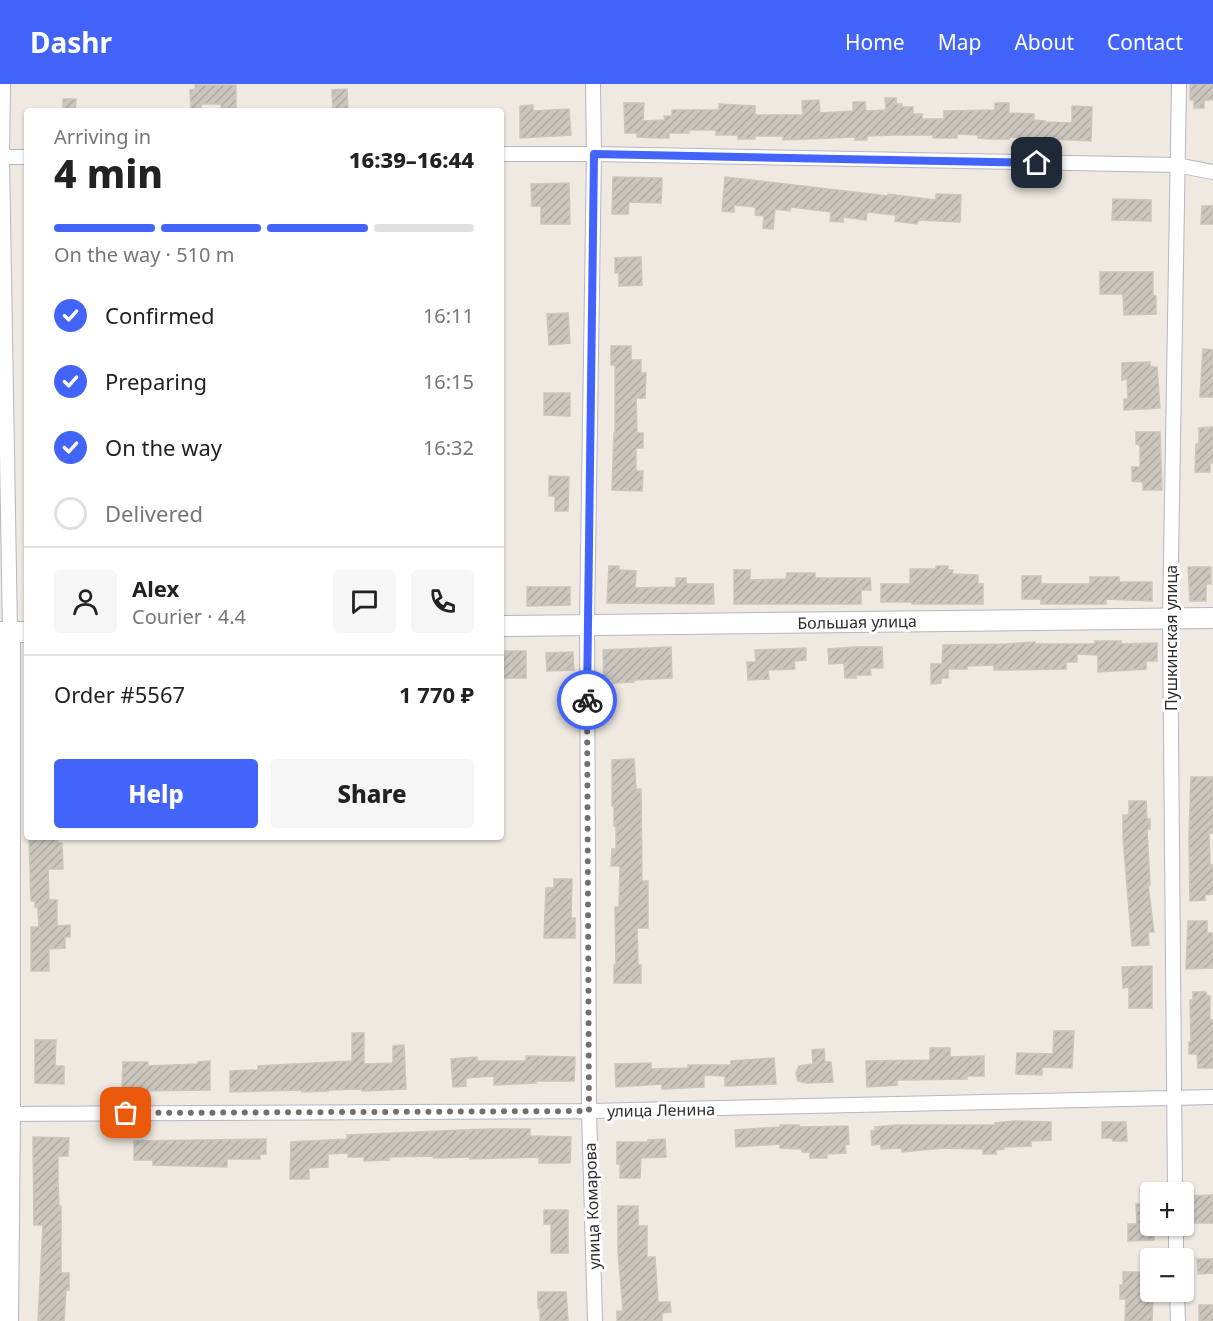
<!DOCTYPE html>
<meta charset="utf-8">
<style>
body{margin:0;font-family:"Noto Sans",sans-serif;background:#f6f6f6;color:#222;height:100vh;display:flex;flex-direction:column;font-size:22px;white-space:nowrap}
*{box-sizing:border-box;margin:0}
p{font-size:20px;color:#767676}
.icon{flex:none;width:33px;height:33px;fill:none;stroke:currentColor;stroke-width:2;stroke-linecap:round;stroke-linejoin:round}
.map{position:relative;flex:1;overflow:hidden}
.panel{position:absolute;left:24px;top:24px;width:480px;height:732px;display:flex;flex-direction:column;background:#fff;border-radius:6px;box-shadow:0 2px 4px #0004}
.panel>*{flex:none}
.buttons{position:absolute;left:1140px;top:1098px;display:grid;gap:12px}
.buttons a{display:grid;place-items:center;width:54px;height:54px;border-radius:6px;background:#fff;box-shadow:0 2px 4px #0004;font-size:30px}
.pin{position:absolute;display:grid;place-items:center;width:51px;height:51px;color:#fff;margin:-26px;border-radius:12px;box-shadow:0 3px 9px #0006}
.courier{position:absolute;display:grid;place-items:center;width:60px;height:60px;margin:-30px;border:4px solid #4264fb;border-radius:50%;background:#fff;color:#222;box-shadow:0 2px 8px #0007}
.overview em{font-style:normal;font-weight:800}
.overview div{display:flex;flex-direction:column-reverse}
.overview{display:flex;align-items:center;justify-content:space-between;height:102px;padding:0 30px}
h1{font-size:39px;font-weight:800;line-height:45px}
.bar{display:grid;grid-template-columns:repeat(4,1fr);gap:9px 6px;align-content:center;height:72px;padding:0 30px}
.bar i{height:8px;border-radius:4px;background:#e0e0e0}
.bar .on{background:#4264fb}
.bar p{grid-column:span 4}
.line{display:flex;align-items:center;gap:15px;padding:0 30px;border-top:2px solid #e0e0e0}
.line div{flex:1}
.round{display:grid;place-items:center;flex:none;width:63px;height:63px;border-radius:6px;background:#f6f6f6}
ol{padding:0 30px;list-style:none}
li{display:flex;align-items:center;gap:18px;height:66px}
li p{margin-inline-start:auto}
li .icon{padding:6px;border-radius:50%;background:#4264fb;color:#fff;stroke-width:4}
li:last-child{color:#767676}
li i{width:33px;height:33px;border:3px solid #e0e0e0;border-radius:50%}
.primary-button{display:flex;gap:12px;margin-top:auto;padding:12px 30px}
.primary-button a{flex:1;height:69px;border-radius:6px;background:#4264fb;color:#fff;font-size:24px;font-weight:800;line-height:69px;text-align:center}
.primary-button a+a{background:#f6f6f6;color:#222}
header{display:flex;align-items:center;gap:36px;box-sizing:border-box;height:84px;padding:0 30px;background:#4264fb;color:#fff}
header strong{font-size:28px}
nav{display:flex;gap:33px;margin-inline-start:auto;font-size:21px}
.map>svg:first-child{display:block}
.building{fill:url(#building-hatch);stroke:#cbc5ba;stroke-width:1.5}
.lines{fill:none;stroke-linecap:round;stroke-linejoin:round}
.street-casing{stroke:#b4b7c1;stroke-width:16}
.secondary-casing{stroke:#b4b7c1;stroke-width:22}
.street{stroke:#fff;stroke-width:14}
.secondary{stroke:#fff;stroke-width:20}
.done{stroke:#726f6d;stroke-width:6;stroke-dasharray:0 10.8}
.route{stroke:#4264fb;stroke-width:8}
.labels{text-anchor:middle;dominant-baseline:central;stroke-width:6;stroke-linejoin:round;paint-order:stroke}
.street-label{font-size:16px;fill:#2e2e2e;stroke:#fff}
</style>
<header>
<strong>Dashr</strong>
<nav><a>Home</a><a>Map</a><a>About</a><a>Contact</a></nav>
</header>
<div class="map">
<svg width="1213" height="1237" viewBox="0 0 1213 1237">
<defs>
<pattern id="building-hatch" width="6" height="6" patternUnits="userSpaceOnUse" patternTransform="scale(1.5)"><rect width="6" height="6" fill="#cbc7bf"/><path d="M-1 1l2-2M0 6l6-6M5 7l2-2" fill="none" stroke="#afaba4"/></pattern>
</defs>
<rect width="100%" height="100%" fill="#efe9e1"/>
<path class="building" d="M1190,0H1213V16H1204V24H1194V16H1190Z
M195,1H236V27H221V20H201V27H191L190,6L196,5Z
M347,5L348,27H333L332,6Z
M885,14H896V20H902V23H913V30H922V35H944V27L995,26V19H1009V29L1034,30V36L1045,37V38L1072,39V22L1092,23L1091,57L1009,53V55H990L978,54V51L957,50V54H933V51H893L867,52V56H855V53L783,56V52H755V55H738V51H716V46H689V49H669V54H658L637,53V49H625L624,19H644L643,37L665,36L664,32H672V26H719V20L755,22V31H803L802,17L819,16L820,29L853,27V18H865L866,27L886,26Z
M63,15H76L75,27H63Z
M533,21V27L569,25L571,51L520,54V22Z
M613,93L662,94L661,119L629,118L628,130H612Z
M725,93L888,112V110L936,116V110L961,111L960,138L918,136L917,140L895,137L896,131L867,128L866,136L843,133V138L830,137L831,128L791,123L790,127L775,125L773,145L763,144L764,132L755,131L756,123L734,121V128L722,127Z
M569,99L570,140H541V122H532L531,100Z
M1113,115L1151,116V137L1112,136Z
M1202,122H1213V140H1201Z
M641,173L642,201L619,202V189H615V174Z
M1100,188H1153V212H1156V230L1124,231L1123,210H1100Z
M568,229L570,259L549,261L547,230Z
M611,262H631V276H641V289H646L645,314H636L637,349H643V364H636V387H643L642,407L612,406L614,349H615V281H611Z
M1203,265L1213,266V313H1200Z
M1150,278V283H1157L1160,324L1124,326V315H1128L1127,295L1122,296V279Z
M544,309H570V332L544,331Z
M1213,343V379H1210V388H1195L1196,360H1199V344Z
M1136,348H1160L1162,406H1143V398L1132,397V383H1140V361L1136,360Z
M549,392L569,393L568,427H555V412H549Z
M609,482H619V486L636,487L635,504L676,503V494H686V500H713L714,520L607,519Z
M936,482H948V486H953L952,490L978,491V500H983V520H912V518H881V500H910V485H936Z
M1188,483H1211V500H1206V517H1190Z
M734,486H750V496L786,495L787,489H815V494H870L871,506H861V520H734Z
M1022,492H1041V500H1090V493H1119V498H1152V517L1106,515V520H1041V515H1022Z
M527,503H570V521L527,522Z
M1095,557H1121V560L1157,559V577H1146V585L1098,588V571L1077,570V578H1066V585L994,586V581L967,582V585H948V594H941V599L931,600V580H942L943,561L1006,560L1035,558V560H1095Z
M671,563L672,594L633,596L634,598L613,599L612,595L604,596L603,566Z
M854,563H882L883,584H870L871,591H856V594H845L844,579L829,580L828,565Z
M806,564V576L794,577L795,585L768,586L769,595L748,596L747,578H756L755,566Z
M501,567H526V594H501Z
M573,568L574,586L547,587L546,569Z
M634,675L636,705H641L642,797H648V844H637L638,881H641V899H614V881H616L615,823H619L620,782H611L612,765H616V742H614V722H612V676Z
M1191,693H1213V749H1209L1210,781H1213V810L1205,811V816L1190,817L1189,754Z
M1129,717H1146L1147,735H1150V745H1147L1150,801H1148L1154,848H1148L1149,861L1132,862L1123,754V731H1129Z
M29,753H58V759H62L63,785H48L49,816H57V842L70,841V853H65V864L49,865V887H31V843H39L38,823H35V817H31Z
M554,795H572L571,834H575V854H544L546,804H554Z
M1188,837H1207V849H1213V884L1186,885Z
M1152,882V924H1129V903L1123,904L1122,883Z
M1193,908H1206L1207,912H1210V936H1213V984H1198L1197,970H1189V958H1191L1190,916H1193Z
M1054,947H1074L1072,984L1042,983V991L1016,990L1017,969L1053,970Z
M352,949H364V980L393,979V962L404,961L406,1005L362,1007V1005L327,1006L328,1007L302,1008L301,1006L230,1008V987L258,986V982L352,977Z
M35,956H56L55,982H64V1000L35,999Z
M930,964H950V973L984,972V992H967V995L897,996V1001L867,1003L866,977L930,976Z
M824,965L825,978H831L833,998L807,999L798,997L796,989L799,982L813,980L812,966Z
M526,972L575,973L574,997H535L536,999L494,1001V992L466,994V1002L453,1003L451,975L477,973V977H526Z
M774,974L776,1000L725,1002V992L704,991V1003L662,1005V1000L616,1003L615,980L651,979V985L688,984V981H731V977Z
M210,977V1006L122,1007L123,978H148V982L198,980V978Z
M1014,1037L1051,1038V1056L1031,1057V1062L1004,1063V1065L996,1066V1070H983V1065L943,1064L902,1068V1064L881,1065V1060L872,1061L871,1047H875V1043L897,1041H995V1039Z
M1102,1038H1126L1127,1057H1113L1112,1054H1102Z
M780,1041H799V1043L848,1042L849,1060L845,1061L846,1069L827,1070V1074H810V1068H802V1065L780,1064V1060L736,1063L735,1046L780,1043Z
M488,1045H530V1052L571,1053L570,1079H539V1073L470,1075V1073L434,1074V1072L389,1073V1076L364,1077V1073H348V1069L328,1070V1083L309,1084V1095H290L291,1058L347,1055V1051Z
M33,1053L69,1054L68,1072H58V1099L59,1122H61V1189H69V1206H66L64,1237H38L43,1141H34Z
M266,1055V1070H260V1075H227V1083L153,1081V1076H134V1057Z
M665,1055L666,1073L641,1074L640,1094H620V1080H617V1058H648V1056Z
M1213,1111V1139H1194L1192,1112Z
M1136,1120H1150V1142H1153L1154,1156L1128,1157V1140H1137Z
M618,1122H638V1142H647V1173H655L658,1218H670L671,1228L662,1229V1237H617V1227H623L618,1167Z
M544,1126H568V1169H551V1140H544Z
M1197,1175H1213V1189L1198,1190Z
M1123,1188H1149V1215H1153L1152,1237H1125L1126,1215H1120V1201H1123Z
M538,1208H566L568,1237H540V1224H538Z
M1199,1221H1213V1237H1199Z"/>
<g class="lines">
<defs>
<path id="street" d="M3,0L2,73L10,548
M593,0L594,70L587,541L589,1027L595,1237
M501,70H594L1176,81L1213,88
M0,73H27
M0,1030L589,1027L1213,1013
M1175,1108L1170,535L1179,0
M1176,1142V1174
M1177,1208L1178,1237"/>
<path id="secondary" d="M501,542L1213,534
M0,548H27
M8,1237L10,1030V548"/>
</defs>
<use href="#street" class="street-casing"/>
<use href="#secondary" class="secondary-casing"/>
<use href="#street" class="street"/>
<use href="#secondary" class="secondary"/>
</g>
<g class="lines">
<path class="done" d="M126,1029L589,1027L587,616"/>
<path class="route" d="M587,616L594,70L1037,79"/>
</g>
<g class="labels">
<g class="street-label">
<text transform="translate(857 538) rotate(-1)">Большая улица</text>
<text transform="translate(1171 554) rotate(-90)">Пушкинская улица</text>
<text transform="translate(661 1026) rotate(-1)">улица Ленина</text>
<text transform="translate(592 1122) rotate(-92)">улица Комарова</text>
</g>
</g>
</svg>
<div class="buttons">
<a>+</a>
<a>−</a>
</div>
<div class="pin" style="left:126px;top:1029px;background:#ea580c"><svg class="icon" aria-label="bag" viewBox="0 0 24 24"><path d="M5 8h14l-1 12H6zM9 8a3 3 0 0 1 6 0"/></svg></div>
<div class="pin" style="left:1037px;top:79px;background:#1f2937"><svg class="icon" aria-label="home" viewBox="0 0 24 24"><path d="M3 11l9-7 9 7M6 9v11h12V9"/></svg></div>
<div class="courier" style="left:587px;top:616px"><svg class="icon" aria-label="bike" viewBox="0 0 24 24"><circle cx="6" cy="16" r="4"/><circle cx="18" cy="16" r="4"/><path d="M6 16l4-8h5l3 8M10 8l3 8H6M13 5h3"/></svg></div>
<section class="panel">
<div class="overview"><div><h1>4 min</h1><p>Arriving in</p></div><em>16:39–16:44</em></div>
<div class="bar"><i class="on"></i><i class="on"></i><i class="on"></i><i></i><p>On the way · 510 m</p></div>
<ol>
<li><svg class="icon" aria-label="check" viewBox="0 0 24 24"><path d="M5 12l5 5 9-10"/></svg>Confirmed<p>16:11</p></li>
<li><svg class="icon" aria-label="check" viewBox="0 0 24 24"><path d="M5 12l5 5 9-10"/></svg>Preparing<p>16:15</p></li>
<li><svg class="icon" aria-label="check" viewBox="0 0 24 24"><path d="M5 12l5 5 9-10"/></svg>On the way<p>16:32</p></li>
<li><i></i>Delivered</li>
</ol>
<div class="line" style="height:108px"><a class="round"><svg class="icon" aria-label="person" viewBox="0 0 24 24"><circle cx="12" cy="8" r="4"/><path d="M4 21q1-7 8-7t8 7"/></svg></a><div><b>Alex</b><p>Courier · 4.4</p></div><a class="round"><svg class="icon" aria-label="chat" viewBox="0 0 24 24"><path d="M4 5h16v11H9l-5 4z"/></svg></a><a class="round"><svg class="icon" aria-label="phone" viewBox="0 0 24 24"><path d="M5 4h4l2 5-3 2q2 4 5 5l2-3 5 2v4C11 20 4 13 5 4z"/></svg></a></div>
<div class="line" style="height:78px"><div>Order #5567</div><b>1 770 ₽</b></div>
<div class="primary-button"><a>Help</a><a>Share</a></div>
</section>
</div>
